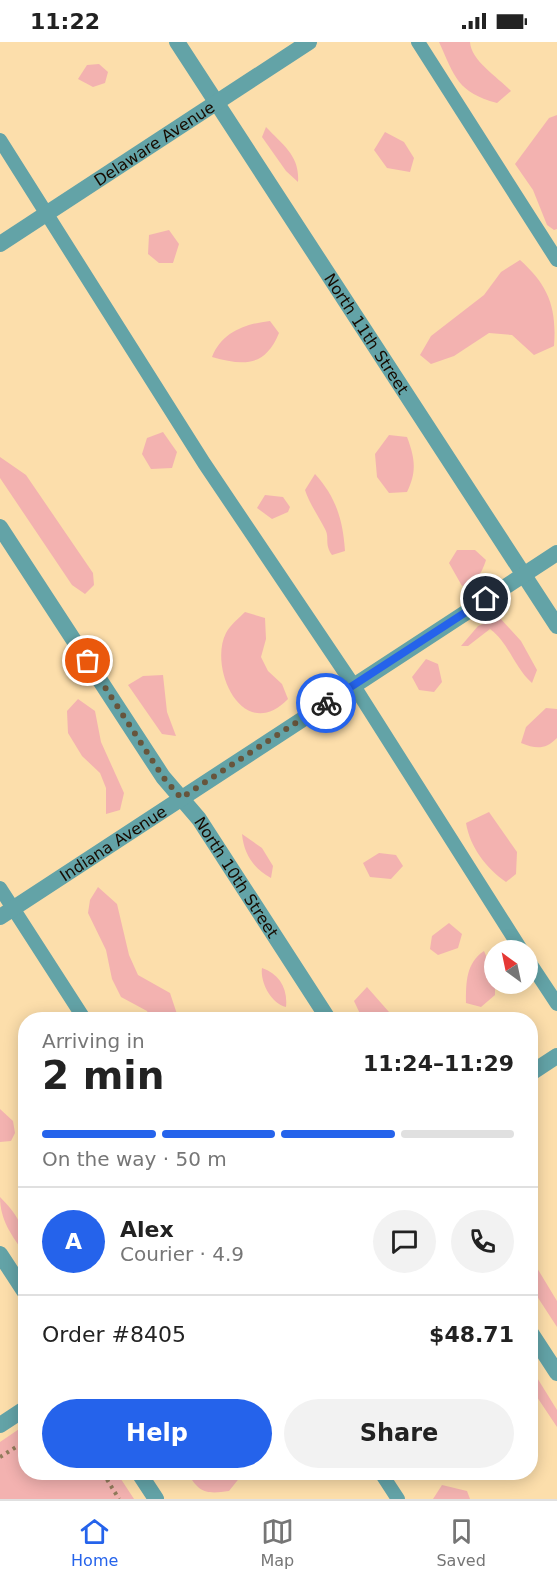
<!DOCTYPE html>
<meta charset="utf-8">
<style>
body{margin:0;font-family:"DejaVu Sans",sans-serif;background:#f2f2f2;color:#222;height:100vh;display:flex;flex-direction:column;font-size:22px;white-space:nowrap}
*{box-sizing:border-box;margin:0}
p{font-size:20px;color:#767676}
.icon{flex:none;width:33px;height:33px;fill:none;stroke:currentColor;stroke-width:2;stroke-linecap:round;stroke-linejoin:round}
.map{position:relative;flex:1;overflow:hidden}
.details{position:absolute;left:18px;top:970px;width:520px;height:468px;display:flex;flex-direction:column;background:#fff;border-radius:24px;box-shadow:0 3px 15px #0003}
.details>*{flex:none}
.needle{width:39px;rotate:327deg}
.fabs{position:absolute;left:484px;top:898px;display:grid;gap:12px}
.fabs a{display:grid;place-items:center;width:54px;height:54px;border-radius:50%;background:#fff;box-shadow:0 3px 15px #0003;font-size:30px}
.pin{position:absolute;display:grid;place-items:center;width:51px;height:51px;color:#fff;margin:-26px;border:3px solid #fff;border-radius:50%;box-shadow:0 2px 6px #0007}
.courier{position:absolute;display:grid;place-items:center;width:60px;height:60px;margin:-30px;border:4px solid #2563eb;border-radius:50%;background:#fff;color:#222;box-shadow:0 2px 8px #0007}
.head em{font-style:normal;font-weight:800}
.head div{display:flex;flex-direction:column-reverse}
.head{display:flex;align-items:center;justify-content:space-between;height:102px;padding:0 24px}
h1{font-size:39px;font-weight:800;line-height:45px}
.bar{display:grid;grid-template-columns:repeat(4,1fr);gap:9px 6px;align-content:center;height:72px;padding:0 24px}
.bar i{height:8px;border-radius:4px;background:#e0e0e0}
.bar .on{background:#2563eb}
.bar p{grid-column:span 4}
.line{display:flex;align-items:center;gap:15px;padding:0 24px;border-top:2px solid #e0e0e0}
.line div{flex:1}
.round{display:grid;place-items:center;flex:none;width:63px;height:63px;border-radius:32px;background:#f2f2f2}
.action{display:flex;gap:12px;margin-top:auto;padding:12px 24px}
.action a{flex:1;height:69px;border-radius:36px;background:#2563eb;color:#fff;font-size:24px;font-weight:800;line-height:69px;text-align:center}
.action a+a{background:#f2f2f2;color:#222}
.status{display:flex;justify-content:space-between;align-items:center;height:42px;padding:0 30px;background:#fff;direction:ltr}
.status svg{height:16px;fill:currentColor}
.dock{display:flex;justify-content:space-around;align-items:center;height:84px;border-top:2px solid #e0e0e0;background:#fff;font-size:16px;color:#767676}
.dock a{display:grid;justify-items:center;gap:3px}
.dock .on{color:#2563eb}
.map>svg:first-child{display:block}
.green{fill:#f3b2b0}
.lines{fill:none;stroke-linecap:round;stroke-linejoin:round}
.path{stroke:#917b5b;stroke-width:4;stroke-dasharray:3 4.5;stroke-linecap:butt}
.service{stroke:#63a3a7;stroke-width:14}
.minor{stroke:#63a3a7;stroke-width:16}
.done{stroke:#67553c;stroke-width:6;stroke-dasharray:0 10.8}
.route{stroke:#2563eb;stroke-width:8}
.labels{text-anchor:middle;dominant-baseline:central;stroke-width:5;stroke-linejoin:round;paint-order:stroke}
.street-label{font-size:16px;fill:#170b00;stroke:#fcdeab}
</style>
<div class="status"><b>11:22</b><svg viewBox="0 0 49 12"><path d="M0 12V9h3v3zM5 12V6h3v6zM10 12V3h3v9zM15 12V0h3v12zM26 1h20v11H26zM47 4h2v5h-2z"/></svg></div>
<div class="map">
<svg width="557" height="1457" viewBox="0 0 557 1457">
<rect width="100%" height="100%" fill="#fcdeab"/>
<path class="green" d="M439,0H470C471,19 499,36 511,49L497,61C457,50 455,35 439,0Z
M99,22L108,30L105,41L93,45L78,37L87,23Z
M557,73V187L554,188L547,183L533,148L515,122L549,76Z
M266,85C283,103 300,114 298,140L286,129L262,95Z
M385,90L404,100L414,116L410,130L387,126L374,108Z
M169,188L179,202L173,221H159L148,212L149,193Z
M520,218C548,243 557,265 554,304L534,313L512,293L489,291L454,314L431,322L420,313L431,294L484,253L501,230Z
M270,279L279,291C265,325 244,324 212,315C222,290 245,282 270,279Z
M163,390L177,410L172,426L151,427L142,412L147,396Z
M389,393L407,395C415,416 417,430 407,450L389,451L377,435L375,412Z
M0,415L26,433L93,531L94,543L85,552L72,543L0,436Z
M315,432C336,455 343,478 345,509L332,513C324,502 330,496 325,487C318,473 310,463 305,448Z
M265,453L283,455L290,465L288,470L272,477L257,466Z
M457,508H475L486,518C481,533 477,539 462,544L449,521Z
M245,570L265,576L266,597L261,615L268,629L282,642L288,657C243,703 208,626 226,591C230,583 239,576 245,570Z
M499,575L521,599L537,628L532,641C514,625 509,601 490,587L468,604H461L478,584Z
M426,617L438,622L442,640L434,650L419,648L412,635Z
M163,633L167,670L176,694L162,692L128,643L143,634Z
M78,657L95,669L101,700L124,751L120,768L106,772V746L100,731L82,714L68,691L67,669Z
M546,666L557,667V696C545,708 536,707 521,701L526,685Z
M489,770L517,810L516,832L506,840C486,826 470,805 466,781Z
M242,792L262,806L273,824L271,836C253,826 244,812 242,792Z
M379,811L396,813L403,824L391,837L370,835L363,821Z
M98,845L117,862L129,913L138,933L170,951L179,978H151L147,969L121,955L112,937L106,908L88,871L90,858Z
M449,881L462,892L458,906L438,913L430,907L432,894Z
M484,909L495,935V953L481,965L466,961C466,940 466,921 484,909Z
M262,926C279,932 288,946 286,965C270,961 260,939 262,926Z
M367,945L389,970L390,978L362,976L354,959Z
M0,1067L13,1079L15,1091L11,1099L0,1100Z
M0,1155C18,1173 26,1187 25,1212C12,1194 0,1178 0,1155Z
M531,1216L557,1259V1285L531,1245Z
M531,1326L557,1368V1385L531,1346Z
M25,1383L26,1431H117L134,1457H0V1400Z
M188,1431H241V1434L229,1449C208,1452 199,1452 188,1431Z
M442,1443L467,1449L470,1457H433Z"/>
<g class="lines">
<path class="path" d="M0,1415L26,1399
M103,1431L119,1457"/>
<path class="service" d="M418,0L557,218
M0,98L204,421L354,644L522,909
M0,846L85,978
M528,918L557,962
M381,1431L398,1457"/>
<g class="minor">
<path id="s1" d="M177,0L557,584"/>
<path id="s2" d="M0,202L309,0"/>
<path id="s3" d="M0,485L163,735L199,777L329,978"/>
<path id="s4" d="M0,875L557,511"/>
<path d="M531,1031L557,1014"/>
<path d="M0,1212L26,1252"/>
<path d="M531,1291L557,1331"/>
<path d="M0,1383L26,1366"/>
<path d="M139,1431L156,1457"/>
</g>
</g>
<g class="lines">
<path class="done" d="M88,619L163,735L181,756L326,661"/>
<path class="route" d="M326,661L486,557"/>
</g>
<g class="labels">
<g class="street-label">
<text stroke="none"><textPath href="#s2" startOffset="184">Delaware Avenue</textPath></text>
<text stroke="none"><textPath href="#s1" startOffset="348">North 11th Street</textPath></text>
<text stroke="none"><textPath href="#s4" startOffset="135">Indiana Avenue</textPath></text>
<text stroke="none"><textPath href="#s3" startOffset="423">North 10th Street</textPath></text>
</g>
</g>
</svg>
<div class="fabs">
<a><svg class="needle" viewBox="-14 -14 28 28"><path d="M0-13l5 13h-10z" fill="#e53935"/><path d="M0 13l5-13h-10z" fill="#767676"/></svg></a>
</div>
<div class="pin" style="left:88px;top:619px;background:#ea580c"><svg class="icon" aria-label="bag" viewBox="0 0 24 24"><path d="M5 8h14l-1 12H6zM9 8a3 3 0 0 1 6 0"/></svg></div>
<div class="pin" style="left:486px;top:557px;background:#1f2937"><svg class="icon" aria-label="home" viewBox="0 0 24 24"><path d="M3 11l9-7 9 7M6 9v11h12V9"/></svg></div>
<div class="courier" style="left:326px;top:661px"><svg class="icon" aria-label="bike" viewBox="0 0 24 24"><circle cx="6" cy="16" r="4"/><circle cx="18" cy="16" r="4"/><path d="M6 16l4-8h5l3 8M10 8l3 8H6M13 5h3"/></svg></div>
<section class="details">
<div class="head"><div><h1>2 min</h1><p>Arriving in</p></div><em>11:24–11:29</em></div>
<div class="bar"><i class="on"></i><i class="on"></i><i class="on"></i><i></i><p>On the way · 50 m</p></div>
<div class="line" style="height:108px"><b class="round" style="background:#2563eb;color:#fff">A</b><div><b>Alex</b><p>Courier · 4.9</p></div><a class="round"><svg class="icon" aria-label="chat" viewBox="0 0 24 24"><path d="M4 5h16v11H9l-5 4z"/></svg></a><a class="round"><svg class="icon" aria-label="phone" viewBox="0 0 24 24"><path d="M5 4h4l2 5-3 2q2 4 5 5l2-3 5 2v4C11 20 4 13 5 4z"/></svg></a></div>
<div class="line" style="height:78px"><div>Order #8405</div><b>$48.71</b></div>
<div class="action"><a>Help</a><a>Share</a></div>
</section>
</div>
<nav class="dock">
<a class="on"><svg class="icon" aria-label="home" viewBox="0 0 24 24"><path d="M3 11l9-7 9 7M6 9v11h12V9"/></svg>Home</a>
<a><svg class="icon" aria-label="map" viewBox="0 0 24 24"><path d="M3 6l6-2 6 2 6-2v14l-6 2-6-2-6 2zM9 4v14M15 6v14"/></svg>Map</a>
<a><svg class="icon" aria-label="saved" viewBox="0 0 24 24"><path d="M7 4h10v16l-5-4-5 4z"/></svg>Saved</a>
</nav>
